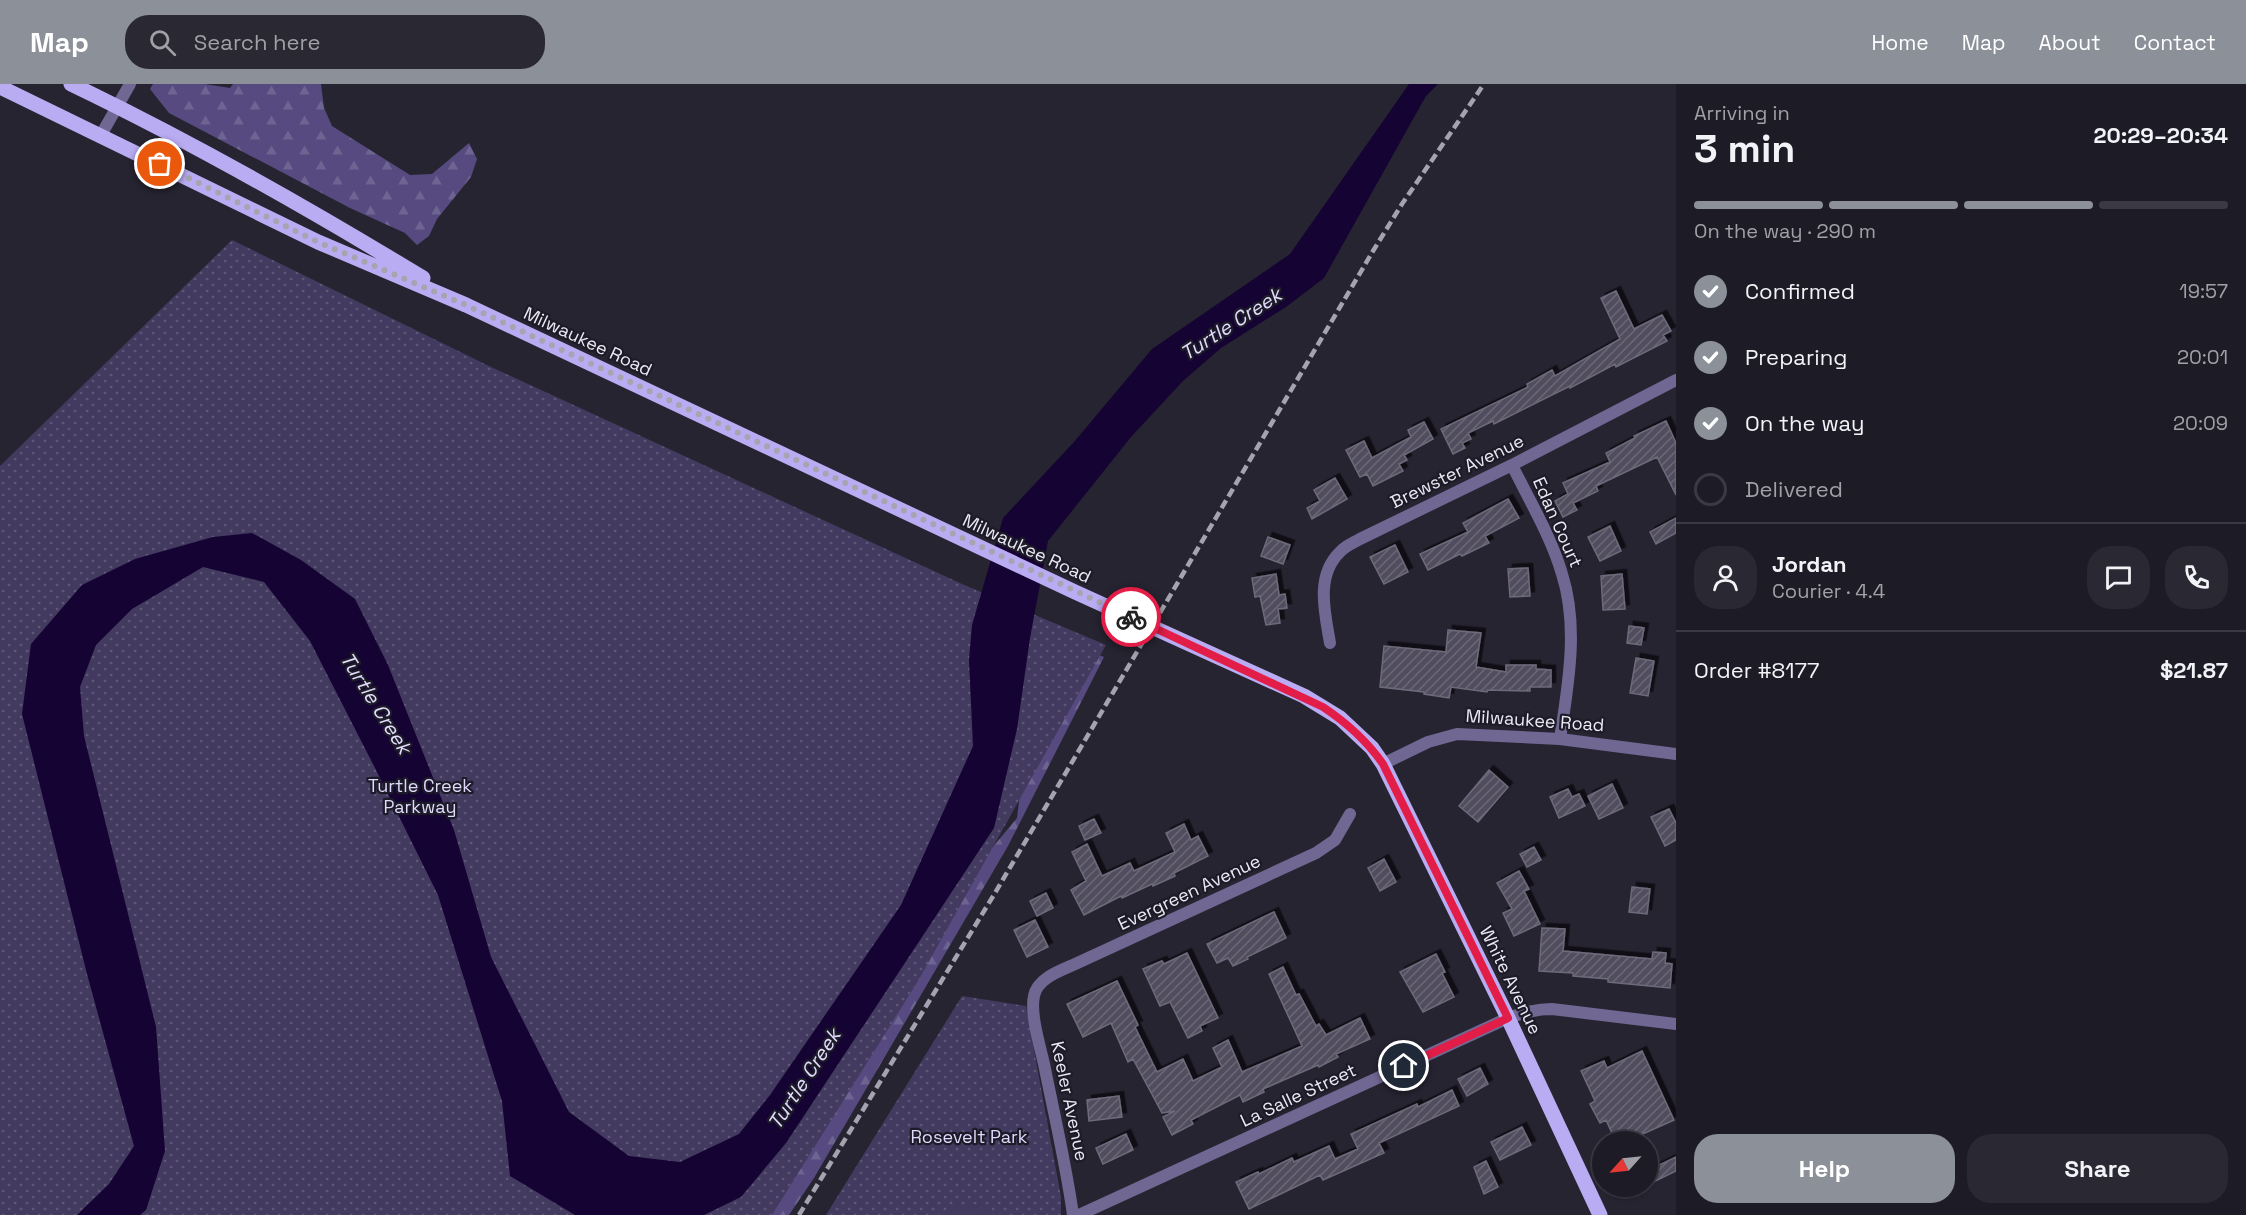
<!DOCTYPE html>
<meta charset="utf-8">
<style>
body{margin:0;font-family:"Space Grotesk",sans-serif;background:#2a2832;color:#f1f3f6;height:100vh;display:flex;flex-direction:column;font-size:22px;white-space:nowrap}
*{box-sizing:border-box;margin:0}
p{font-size:20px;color:#a0a1a7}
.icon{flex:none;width:33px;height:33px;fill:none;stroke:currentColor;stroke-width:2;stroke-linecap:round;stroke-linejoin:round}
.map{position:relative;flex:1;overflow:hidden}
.drawer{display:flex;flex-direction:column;background:#1d1b26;width:570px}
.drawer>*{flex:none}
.needle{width:39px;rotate:243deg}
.fabs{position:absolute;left:1592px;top:1047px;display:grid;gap:12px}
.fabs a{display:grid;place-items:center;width:66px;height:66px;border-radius:50%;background:#1d1b26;box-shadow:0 2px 4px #0004,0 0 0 2px #3b3943;font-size:30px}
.pin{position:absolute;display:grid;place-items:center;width:51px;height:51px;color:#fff;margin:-26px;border:3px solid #fff;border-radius:50%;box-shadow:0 2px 6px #0007}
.courier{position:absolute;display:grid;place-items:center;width:60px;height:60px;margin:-30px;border:4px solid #e11d48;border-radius:50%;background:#fff;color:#222;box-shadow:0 2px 8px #0007}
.overview em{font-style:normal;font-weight:800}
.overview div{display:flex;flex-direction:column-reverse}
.overview{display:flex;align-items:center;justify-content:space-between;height:102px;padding:0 18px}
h1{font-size:39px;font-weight:800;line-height:45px}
.bar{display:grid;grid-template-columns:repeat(4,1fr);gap:9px 6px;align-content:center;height:72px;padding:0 18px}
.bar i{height:8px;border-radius:4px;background:#3b3943}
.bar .current{background:#8c9099}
.bar p{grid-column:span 4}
.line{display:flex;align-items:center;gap:15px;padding:0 18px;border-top:2px solid #3b3943}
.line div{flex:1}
.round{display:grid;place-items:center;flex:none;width:63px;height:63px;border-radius:24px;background:#2a2832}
ol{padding:0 18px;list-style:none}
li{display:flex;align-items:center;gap:18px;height:66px}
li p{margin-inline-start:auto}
li .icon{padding:6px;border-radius:50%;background:#8c9099;color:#fff;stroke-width:4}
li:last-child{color:#a0a1a7}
li i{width:33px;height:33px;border:3px solid #3b3943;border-radius:50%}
.button{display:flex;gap:12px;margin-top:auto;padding:12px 18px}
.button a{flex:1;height:69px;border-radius:24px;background:#8c9099;color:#fff;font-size:24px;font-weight:800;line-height:69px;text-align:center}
.button a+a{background:#2a2832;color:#f1f3f6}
header{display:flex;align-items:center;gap:36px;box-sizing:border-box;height:84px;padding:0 30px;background:#8c9099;color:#fff}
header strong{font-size:28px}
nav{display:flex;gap:33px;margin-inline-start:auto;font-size:21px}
.search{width:420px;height:54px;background:#2a2832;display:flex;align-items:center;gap:15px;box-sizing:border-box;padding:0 21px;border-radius:24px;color:#a0a1a7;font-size:22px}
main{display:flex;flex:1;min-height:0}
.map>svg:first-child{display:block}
.forest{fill:url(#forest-firs)}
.park{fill:url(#park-dots)}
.garden{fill:#433a60}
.water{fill:#150333}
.building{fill:url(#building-hatch);stroke:#6d6a7b;stroke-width:1.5;filter:url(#shadow)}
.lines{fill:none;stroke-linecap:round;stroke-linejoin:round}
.minor{stroke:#706893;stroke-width:12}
.tertiary{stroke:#706893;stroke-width:12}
.primary{stroke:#baacf3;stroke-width:15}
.rail{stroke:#a5a3af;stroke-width:4.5;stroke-dasharray:9 4.5;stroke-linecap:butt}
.done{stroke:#a6a4af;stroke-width:6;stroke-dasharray:0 10.8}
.route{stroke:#e11d48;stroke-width:8}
.labels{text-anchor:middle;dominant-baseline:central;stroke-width:4.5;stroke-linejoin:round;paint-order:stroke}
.street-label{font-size:18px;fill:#ebe9f3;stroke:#1d1b28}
.park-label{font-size:18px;fill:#dfd9fc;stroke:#1d1b28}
.water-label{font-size:20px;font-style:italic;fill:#e2dcff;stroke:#1d1b28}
</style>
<header>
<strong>Map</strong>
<div class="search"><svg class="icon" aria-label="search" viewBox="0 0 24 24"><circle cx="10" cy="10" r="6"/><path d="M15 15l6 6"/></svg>Search here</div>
<nav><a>Home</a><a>Map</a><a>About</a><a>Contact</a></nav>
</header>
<main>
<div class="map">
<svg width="1676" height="1131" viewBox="0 0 1676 1131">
<defs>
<pattern id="forest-firs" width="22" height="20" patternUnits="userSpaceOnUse" patternTransform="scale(1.5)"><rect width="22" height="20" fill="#564a80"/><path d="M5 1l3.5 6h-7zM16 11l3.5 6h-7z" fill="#6e6492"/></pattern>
<pattern id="park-dots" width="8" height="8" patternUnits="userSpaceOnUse" patternTransform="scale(1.5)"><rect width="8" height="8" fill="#433a60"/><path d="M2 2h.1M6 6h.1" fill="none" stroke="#5e5677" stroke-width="1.8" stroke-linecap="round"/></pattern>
<pattern id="building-hatch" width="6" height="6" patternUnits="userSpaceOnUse" patternTransform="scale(1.5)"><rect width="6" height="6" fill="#514e5e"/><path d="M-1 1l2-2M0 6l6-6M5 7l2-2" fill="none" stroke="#6a6876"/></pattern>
<filter id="shadow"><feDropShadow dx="4.5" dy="-4.5" stdDeviation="0" flood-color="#0009"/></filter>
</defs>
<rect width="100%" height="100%" fill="#272432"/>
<path class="forest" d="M153,0H205L230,4L233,0H321L324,24L332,42L410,91L432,90L469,59L477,75L471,93L437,135L429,152L417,161L405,149L350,124L169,29L150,5Z
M1040,547L1104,573L1008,762L814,1094L789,1131H737L961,801L1017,734Z"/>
<path class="park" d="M232,156L491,283L962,500L1106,561L918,897L772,1131H0V382Z
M962,912L1026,922L1061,1113V1131H826Z"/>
<path class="garden" d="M951,1122C967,1123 987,1122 1001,1131H938Z"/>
<path class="water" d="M1409,0H1438L1426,12L1324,194L1286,223L1221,264L1183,297L1131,353L1048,457L1030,554L1017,645L994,744L786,1059L741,1113L704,1131H575L510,1092L502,1017L438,811L374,682L310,557L264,498L203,483L132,525L96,561L80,603L84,652L156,943L165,1067L146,1126L140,1131H77L109,1100L134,1062L87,890L22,630L31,560L82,501L135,475L213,453L252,449L301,476L355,515L388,581L454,746L491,873L569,1028L629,1072L680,1078L739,1050L770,1011L901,821L973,662L969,576L972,541L1003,434L1074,358L1152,265L1290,170Z"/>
<path class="building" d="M1616,207L1634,245L1662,231L1671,247L1663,251L1667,257L1616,283L1615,280L1570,304V302L1494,340L1493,337L1468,349L1471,355L1462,359L1465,364L1453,370L1441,345L1528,303L1527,300L1552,286L1555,292L1620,255L1601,214Z
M1666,337L1676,359V411L1657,373L1596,402L1598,407L1573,419L1577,426L1563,433L1555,417L1568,410L1563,399L1610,378L1606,369L1635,354L1634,352Z
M1424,338L1433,355L1404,371L1407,376L1399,380L1403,387L1373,402L1367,390L1360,393L1346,366L1364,357L1372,374L1411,353L1408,346Z
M1335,394L1347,415L1312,435L1307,424L1320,417L1314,406Z
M1508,415L1519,434L1485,452L1489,459L1462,472L1460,470L1428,486L1420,470L1468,448L1463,439Z
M1676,434V449L1656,460L1650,448Z
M1610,442L1621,467L1600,477L1588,453Z
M1268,453L1290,461L1283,480L1261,472Z
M1395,461L1408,488L1384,500L1370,473Z
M1528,484L1530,512L1510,513L1508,485Z
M1276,490L1279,511L1285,510L1287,524L1278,525L1280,539L1266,541L1260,512L1255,513L1252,494Z
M1622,490L1625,525L1603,526L1601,492Z
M1629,542L1644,544L1641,561L1627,559Z
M1448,546L1481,549L1476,583L1506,588V581H1536V585L1551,586V603H1530V607L1487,606V608L1451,603L1449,614L1424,610V608L1380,603L1384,562L1446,568Z
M1636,574L1654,577L1648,612L1630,609Z
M1489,686L1508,703L1478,738L1459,722Z
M1612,700L1623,724L1599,735L1588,712Z
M1568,705L1572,713L1579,710L1585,722L1559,734L1550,713Z
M1669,725L1676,739V756L1665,762L1651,733Z
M1094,735L1101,749L1085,756L1079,742Z
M1184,740L1191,756L1198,752L1208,772L1174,789L1175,792L1153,802L1152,800L1122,814L1121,812L1084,831L1071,806L1086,797L1072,768L1087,760L1102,792L1130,779L1134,787L1175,768L1166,749Z
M1534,763L1541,776L1527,783L1520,770Z
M1384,775L1396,798L1380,807L1368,784Z
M1519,787L1529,805L1524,807L1540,840L1514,852L1503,829L1512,825L1497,799Z
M1632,803L1650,805L1647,830L1629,828Z
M1046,809L1053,824L1037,832L1030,817Z
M1274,828L1286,854L1247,873L1248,875L1233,882L1228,874L1217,879L1207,860Z
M1035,836L1048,863L1027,873L1014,846Z
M1542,844L1565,845L1563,867L1652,875L1653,868L1666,869L1665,879L1672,880L1670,904L1608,898V895L1573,892V889L1539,887Z
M1187,869L1218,934L1200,942L1202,947L1188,954L1170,918L1160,922L1143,885L1162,877L1164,880Z
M1436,870L1445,888L1442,889L1454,913L1423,928L1400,888Z
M1283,883L1296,911L1299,910L1316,942L1319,940L1326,951L1360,934L1370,955L1336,970L1338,973L1319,983L1318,981L1263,1005L1264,1008L1243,1018L1240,1011L1191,1036L1193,1040L1172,1051L1163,1033L1175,1027L1162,1029L1133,975L1128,978L1111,939L1083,953L1067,920L1117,897L1138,941L1135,943L1157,988L1183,975L1193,997L1222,983L1213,964L1228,956L1242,988L1302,962L1269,890Z
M1642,967L1674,1036L1638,1052L1641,1058H1616L1606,1036L1600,1039L1590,1020L1595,1017L1581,987L1604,977L1607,984Z
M1480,984L1488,1000L1467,1012L1458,995Z
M1452,1006L1459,1022L1379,1059L1384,1069L1323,1096L1320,1091L1249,1125L1236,1098L1258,1088L1259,1090L1292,1074L1294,1078L1329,1062L1335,1075L1358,1065L1351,1050L1417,1020L1418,1023Z
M1119,1012L1122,1033L1089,1037L1087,1016Z
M1522,1043L1531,1061L1500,1076L1491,1058Z
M1126,1050L1133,1066L1103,1080L1096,1064Z
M1676,1073V1087L1647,1101V1087Z
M1486,1077L1498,1103L1484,1110L1474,1083Z"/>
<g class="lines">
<path class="minor" d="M101,51L130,0
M1512,381C1529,416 1551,452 1562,490C1579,543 1568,601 1560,655
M1330,559C1325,529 1315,492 1340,468C1345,462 1353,459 1360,455L1512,381L1676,296
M1073,1131C1066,1080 1054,1030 1044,980C1040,962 1030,930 1034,912C1037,895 1059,887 1073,881L1316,769L1335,756L1350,730
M1079,1131L1508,934C1523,929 1536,925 1552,925L1676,940"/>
<path class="tertiary" d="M1383,680L1428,658L1457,650L1560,655L1676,670"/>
<path class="primary" d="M71,0C192,58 308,124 423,194
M0,3L318,158L466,221L1075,508L1304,612L1340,634L1372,664L1383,680L1508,934L1600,1131"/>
<path class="rail" d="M799,1131L995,809L1373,167L1402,120L1484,0"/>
</g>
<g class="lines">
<path class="done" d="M160,80L318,158L466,221L1131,533"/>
<path class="route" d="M1131,533L1323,623C1347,639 1367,657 1383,680L1508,934L1404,982"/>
</g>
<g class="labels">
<g class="street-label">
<text transform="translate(588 257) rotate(25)">Milwaukee Road</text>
<text transform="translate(1457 387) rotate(-26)">Brewster Avenue</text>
<text transform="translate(1558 438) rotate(66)">Edan Court</text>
<text transform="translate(1027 464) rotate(25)">Milwaukee Road</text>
<text transform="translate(1535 636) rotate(4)">Milwaukee Road</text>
<text transform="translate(1189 808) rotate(-25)">Evergreen Avenue</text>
<text transform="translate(1511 896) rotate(64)">White Avenue</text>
<text transform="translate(1298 1011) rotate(-25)">La Salle Street</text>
<text transform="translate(1070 1017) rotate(78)">Keeler Avenue</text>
</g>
<g class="park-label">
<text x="420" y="701">Turtle Creek<tspan x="420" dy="21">Parkway</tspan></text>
<text x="969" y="1052">Rosevelt Park</text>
</g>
<g class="water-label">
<text transform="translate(1231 240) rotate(-33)">Turtle Creek</text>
<text transform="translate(376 619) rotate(58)">Turtle Creek</text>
<text transform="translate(804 995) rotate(-57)">Turtle Creek</text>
</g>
</g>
</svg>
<div class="fabs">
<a><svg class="needle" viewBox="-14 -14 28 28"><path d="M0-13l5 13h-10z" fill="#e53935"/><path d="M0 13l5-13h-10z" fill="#a0a1a7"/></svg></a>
</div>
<div class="pin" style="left:160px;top:80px;background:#ea580c"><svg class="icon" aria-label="bag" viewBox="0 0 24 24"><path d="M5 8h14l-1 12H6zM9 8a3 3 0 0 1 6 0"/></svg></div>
<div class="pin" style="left:1404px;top:982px;background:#1f2937"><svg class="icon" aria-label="home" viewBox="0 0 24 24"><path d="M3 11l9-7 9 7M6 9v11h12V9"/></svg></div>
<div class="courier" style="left:1131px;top:533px"><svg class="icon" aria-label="bike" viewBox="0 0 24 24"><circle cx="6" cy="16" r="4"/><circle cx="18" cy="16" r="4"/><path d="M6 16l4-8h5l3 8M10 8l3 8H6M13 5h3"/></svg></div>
</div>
<section class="drawer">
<div class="overview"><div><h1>3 min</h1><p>Arriving in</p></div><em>20:29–20:34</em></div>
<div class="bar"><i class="current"></i><i class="current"></i><i class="current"></i><i></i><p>On the way · 290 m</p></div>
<ol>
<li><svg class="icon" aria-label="check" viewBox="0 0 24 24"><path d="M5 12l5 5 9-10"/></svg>Confirmed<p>19:57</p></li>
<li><svg class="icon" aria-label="check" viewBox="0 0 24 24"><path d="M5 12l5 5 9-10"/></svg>Preparing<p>20:01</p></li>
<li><svg class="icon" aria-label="check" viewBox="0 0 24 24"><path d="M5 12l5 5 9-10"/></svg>On the way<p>20:09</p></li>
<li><i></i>Delivered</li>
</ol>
<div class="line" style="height:108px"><a class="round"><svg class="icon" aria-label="person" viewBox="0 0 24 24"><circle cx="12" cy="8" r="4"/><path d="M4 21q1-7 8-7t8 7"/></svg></a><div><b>Jordan</b><p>Courier · 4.4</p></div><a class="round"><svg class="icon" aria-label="chat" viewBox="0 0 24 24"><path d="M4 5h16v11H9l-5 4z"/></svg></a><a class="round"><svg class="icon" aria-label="phone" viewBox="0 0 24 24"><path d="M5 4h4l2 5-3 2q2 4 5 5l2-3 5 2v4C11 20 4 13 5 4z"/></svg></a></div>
<div class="line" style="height:78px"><div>Order #8177</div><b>$21.87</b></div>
<div class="button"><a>Help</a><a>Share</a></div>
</section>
</main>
